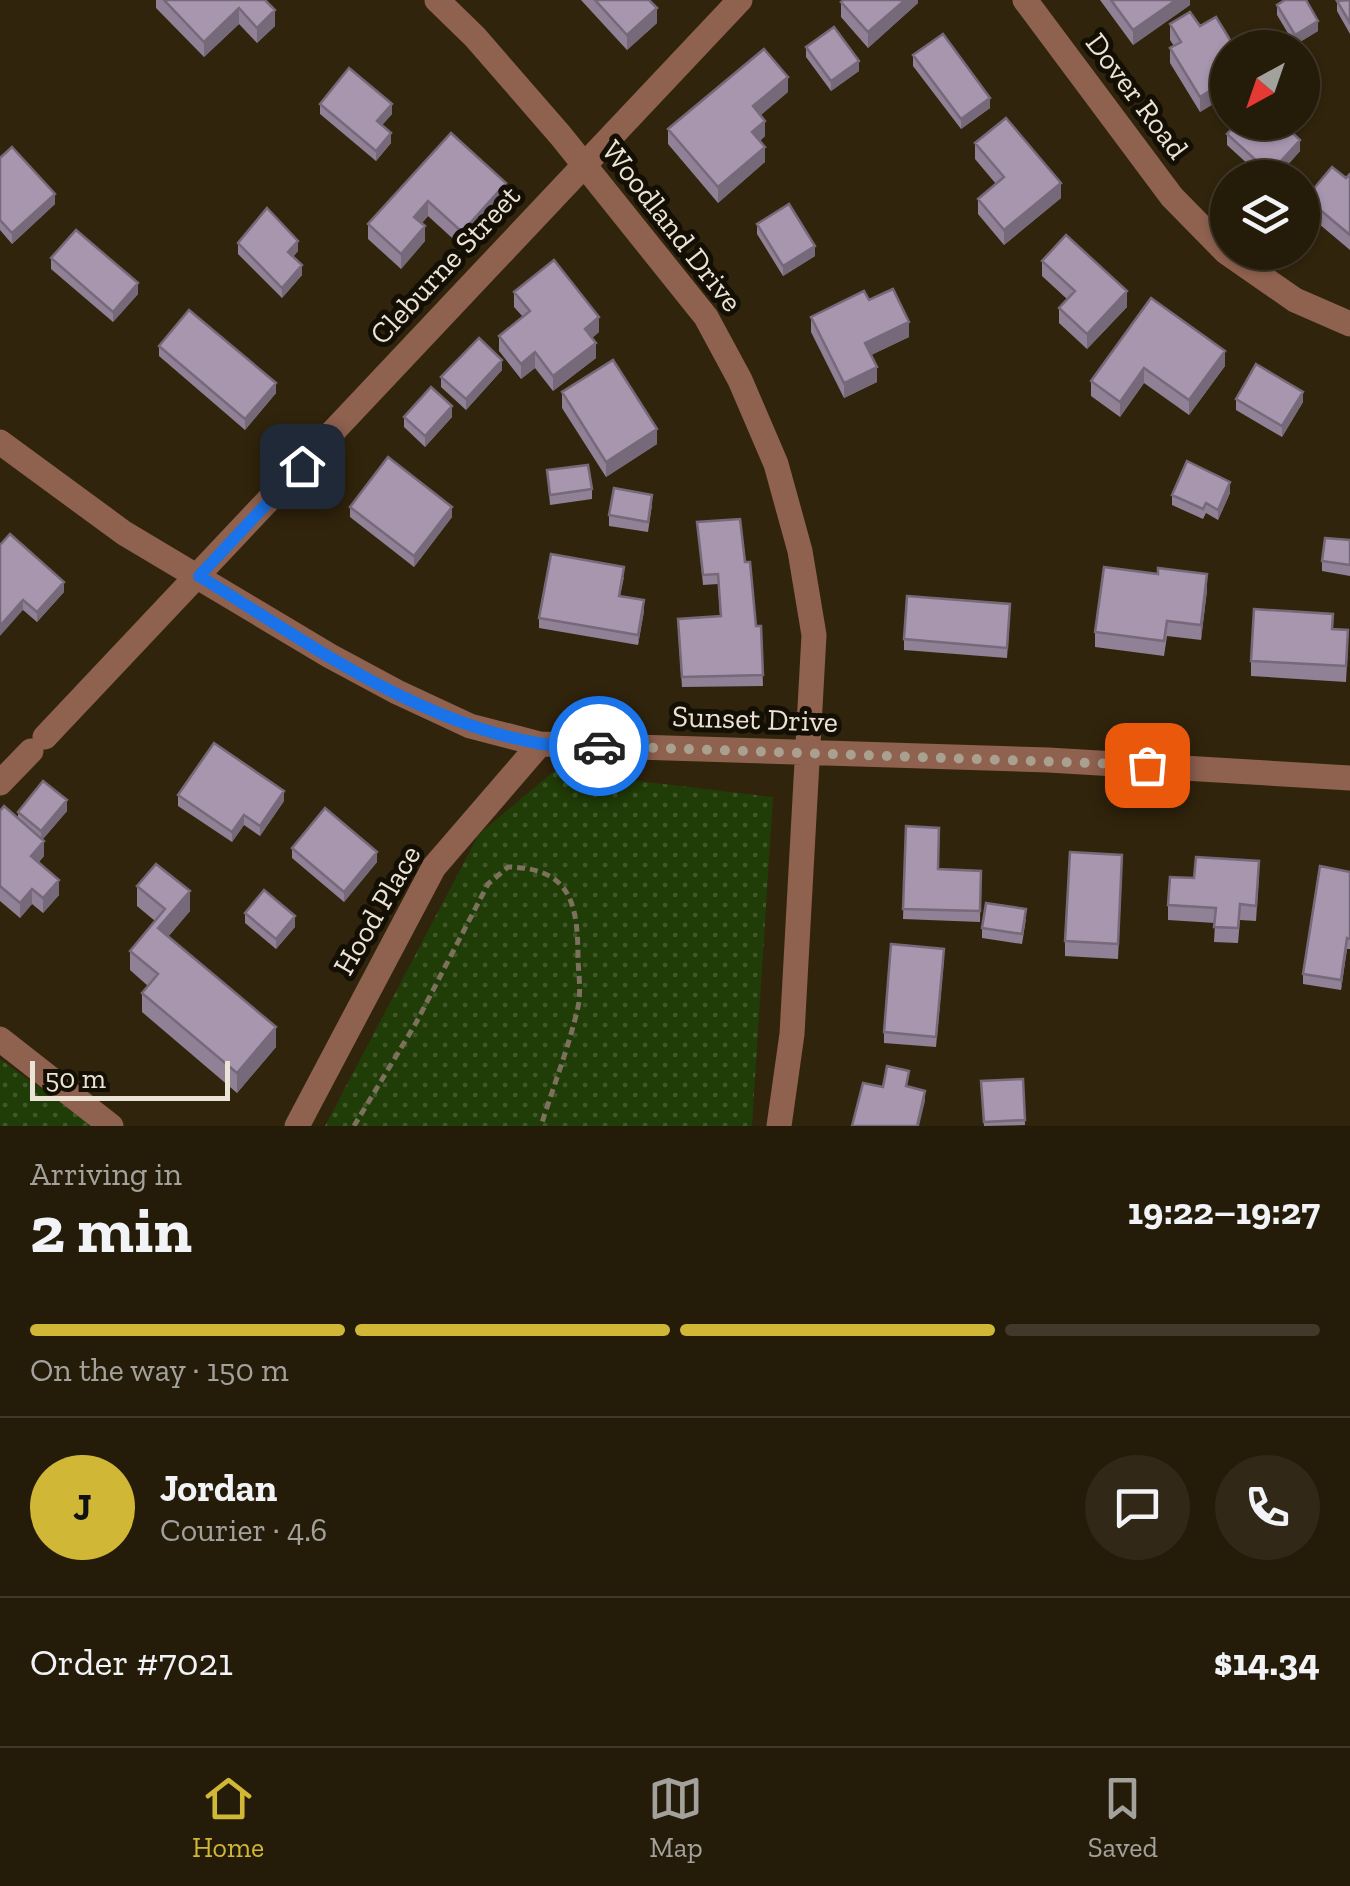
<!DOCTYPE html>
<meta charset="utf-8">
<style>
body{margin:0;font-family:"Zilla Slab",serif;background:#312817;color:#f1f3f6;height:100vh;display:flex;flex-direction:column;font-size:38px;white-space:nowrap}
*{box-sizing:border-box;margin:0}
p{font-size:32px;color:#a3a19c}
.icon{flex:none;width:55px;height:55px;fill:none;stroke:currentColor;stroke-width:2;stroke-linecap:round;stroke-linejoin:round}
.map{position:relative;height:1126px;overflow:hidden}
.sheet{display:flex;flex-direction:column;background:#251b09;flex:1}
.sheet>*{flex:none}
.needle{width:65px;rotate:220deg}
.buttons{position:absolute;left:1210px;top:30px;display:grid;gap:20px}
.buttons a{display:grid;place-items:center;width:110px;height:110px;border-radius:50%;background:#251b09;box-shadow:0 2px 8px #0004,0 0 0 2px #42392a;font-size:50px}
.scale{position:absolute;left:30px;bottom:25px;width:200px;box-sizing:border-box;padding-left:10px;border:5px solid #ebe3d5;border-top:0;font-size:28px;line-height:35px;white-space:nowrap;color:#ebe3d5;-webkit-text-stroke:8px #140f05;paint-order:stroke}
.pin{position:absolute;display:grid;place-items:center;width:85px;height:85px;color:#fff;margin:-42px;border-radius:20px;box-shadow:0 5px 15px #0006}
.courier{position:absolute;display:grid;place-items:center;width:100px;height:100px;margin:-50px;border:8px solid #1a73e8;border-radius:50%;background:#fff;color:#222;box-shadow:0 2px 12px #0007}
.headline em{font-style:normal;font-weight:800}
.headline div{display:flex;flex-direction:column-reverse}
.headline{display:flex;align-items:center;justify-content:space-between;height:170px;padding:0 30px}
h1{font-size:65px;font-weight:800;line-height:75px}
.bar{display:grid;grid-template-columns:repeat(4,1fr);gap:15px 10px;align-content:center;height:120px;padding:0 30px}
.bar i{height:12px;border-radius:8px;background:#42392a}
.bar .current{background:#d0b736}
.bar p{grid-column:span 4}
.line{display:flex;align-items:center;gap:25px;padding:0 30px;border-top:2px solid #42392a}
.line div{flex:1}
.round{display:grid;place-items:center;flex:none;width:105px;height:105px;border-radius:52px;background:#312817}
.tab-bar{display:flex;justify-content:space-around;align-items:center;height:140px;border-top:2px solid #42392a;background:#251b09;font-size:28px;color:#a3a19c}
.tab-bar a{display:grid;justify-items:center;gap:5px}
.tab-bar .current{color:#d0b736}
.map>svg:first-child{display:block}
.grass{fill:url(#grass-dots)}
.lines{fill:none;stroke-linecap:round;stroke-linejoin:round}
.path{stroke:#7c715d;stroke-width:5;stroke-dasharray:8 5;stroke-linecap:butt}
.minor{stroke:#8f614f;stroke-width:25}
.wall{fill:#908196}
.shaded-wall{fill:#76697a}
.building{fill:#a896af;stroke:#76697a;stroke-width:2.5}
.done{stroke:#aaa08f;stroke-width:10;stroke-dasharray:0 18}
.route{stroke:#1a73e8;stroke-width:12}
.labels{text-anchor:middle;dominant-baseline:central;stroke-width:10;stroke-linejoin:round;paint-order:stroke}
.street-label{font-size:30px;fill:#ebe3d5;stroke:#140f05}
</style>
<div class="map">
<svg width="1350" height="1126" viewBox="0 0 1350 1126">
<defs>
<pattern id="grass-dots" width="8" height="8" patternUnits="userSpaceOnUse" patternTransform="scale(2.5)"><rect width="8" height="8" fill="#203c07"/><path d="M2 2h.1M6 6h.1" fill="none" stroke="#41582a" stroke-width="1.8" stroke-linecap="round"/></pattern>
</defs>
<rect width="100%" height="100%" fill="#31240c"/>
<path class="grass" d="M554,771L773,797L752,1126H325L479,834Z
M0,1059L93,1126H0Z"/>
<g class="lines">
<path class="path" d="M354,1126L416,1023L488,884L508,867C572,868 578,905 578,961C579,976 581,993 578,1007C569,1047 553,1087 541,1126"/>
<path class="minor" d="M437,0L475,37L561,136L706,317L740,380L776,464L800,551L814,635L792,1034L779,1126
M1025,0L1172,197L1226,252L1295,300L1350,324
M0,442L124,533L330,656L397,692L470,726L540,744L1048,760L1350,778
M45,737L740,0
M0,783L31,751
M0,1039L111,1126
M297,1126L434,867L540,744"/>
</g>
<path class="wall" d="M156,0H265L275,26L257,43L239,24L204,57L156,8Z
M581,0H649L657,23L627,50Z
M918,0V3L868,48L841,17V2Z
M1100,0H1190V5L1133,45Z
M1350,0V34L1337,11V1Z
M1277,5L1318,31L1295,45L1277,15Z
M1170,24L1200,26L1228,48V95L1200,112L1170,63V48L1174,46L1170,40Z
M806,47L859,71L831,91L806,57Z
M913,55L990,108L961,129L913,66Z
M788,92L760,115L765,136L760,141L765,162L718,203L668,144V129Z
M320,104L392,114L382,125L391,143L376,161L320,114Z
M451,133L506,198L462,247L428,216L422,223L425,241L401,269L368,239V224Z
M1227,134L1300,151L1276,178H1263L1227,145Z
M975,143L1061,198L1004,245L978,214V199L996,184L975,159Z
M0,158L55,204L12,244L0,230Z
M1350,174V250L1306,213V198L1346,178Z
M757,224L815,256L783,276L757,234Z
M238,243L298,251L293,257L302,275L282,298L238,254Z
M51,258L138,294L113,322L51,269Z
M1042,261L1127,307L1087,349L1059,323V308L1067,299L1042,276Z
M514,292L599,332L592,338L596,358L553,391L535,368L521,379L499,351V336L523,317L514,307Z
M1151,298L1225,366L1189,415L1144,383L1120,417L1091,396V381Z
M869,300L909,337L871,355L877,382L844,398L811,332V317Z
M159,346L276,393L245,430L159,356Z
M502,370L466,410L441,387V377Z
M562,392L657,444L606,477L562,408Z
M1236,399L1303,402L1282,437L1236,410Z
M404,417H452L425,447L404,427Z
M547,470L592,489V499L550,505Z
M1230,493L1218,520L1206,513L1203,519L1172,505V495Z
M652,505L648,532L609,526V515Z
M350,507L452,517L414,567L350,517Z
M697,522L745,562L756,626H761L763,686L682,687L678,629L720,616L718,584L703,585Z
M1350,540V576L1322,571V561Z
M0,545L64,592L37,622L23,610Z
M624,577L620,596L644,611L638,645L539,628V618Z
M1207,590L1201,640L1167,636L1164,656L1095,647V632Z
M1010,615L1007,658L904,650V639Z
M1348,645L1346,682L1251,676V661Z
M178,795L284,801L260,836L244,825L232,842L178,806Z
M0,811L18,818V812L67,811L43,839L44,856L39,862L59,895L43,913L32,904L20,918L0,901Z
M906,826L938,869L981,871L980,922L903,919Z
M292,848L377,862L344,902L292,858Z
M1122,870L1118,959L1065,956V941Z
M1350,872V949H1347L1341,990L1303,984V974Z
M1259,876L1256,921L1240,920L1238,943L1214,942L1215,923L1168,920V905L1194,878Z
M137,886L190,911L168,937L276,1047L237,1093L142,1012V993L148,986L130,970V951L155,921L137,906Z
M245,913L295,927L276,949L245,923Z
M1026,919L1022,944L982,938V928Z
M944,959L936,1047L884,1043V1032Z
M1023,1079L1025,1125L984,1126L981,1081Z"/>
<path class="shaded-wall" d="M905,0H918V3L868,48V32Z
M1176,0H1190V5L1133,45V30Z
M239,8V24L204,57V42Z
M657,8V23L627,50V35Z
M275,10V26L257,43V28Z
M1318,21V31L1295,45V35Z
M859,61V71L831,91V81Z
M788,77V92L753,122V106Z
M1228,79V95L1200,112V97Z
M990,98V108L961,129V119Z
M392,104V114L377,131V121Z
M765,121V136L752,147V132Z
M391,133V143L376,161V151Z
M1300,140V151L1276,178H1270V173Z
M765,147V162L718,203V187Z
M506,183V198L462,247V232Z
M1061,183V198L1004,245V230Z
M55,194V204L12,244V233Z
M428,201V216L414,232V217Z
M425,226V241L401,269V254Z
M298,241V251L288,262V252Z
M815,246V256L783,276V266Z
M302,265V275L282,298V288Z
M138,283V294L113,322V312Z
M1127,291V307L1087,349V334Z
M599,317V332L585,344V329Z
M909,322V337L865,358V343Z
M596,343V358L553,391V376Z
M1225,351V366L1189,415V400Z
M535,352V368L521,379V364Z
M502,360V370L466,410V399Z
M877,367V382L844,398V383Z
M1144,368V383L1120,417V402Z
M276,383V393L245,430V419Z
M1303,392V402L1282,437V426Z
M452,406V417L425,447V436Z
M657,429V444L606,477V462Z
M1230,482V493L1218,520V510Z
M452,507V517L414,567V556Z
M1207,574V590L1201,640V625Z
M64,582V592L37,622V612Z
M23,600V610L0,636V626Z
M644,600V611L638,645V635Z
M284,791V801L260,836V826Z
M67,800V811L41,841V831Z
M244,815V825L232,842V832Z
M44,841V856L31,871V856Z
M377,852V862L344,902V892Z
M59,880V895L43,913V898Z
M32,889V904L20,918V903Z
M190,891V911L158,948V928Z
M295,916V927L276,949V939Z
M1347,938V949L1341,990V980Z
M276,1027V1047L237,1093V1073Z
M925,1091V1101L919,1126H917Z"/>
<path class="building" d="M164,0H265L275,10L257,28L239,8L204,42Z
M595,0H649L657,8L627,35Z
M844,0H905L868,32L841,2Z
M1111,0H1176L1133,30Z
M1285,0H1306L1318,21L1295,35L1277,5Z
M1350,0V23L1337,1Z
M1190,12L1200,26L1216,17L1235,48H1228V79L1200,97L1170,48L1181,42L1170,24Z
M834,27L859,61L831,81L806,47Z
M943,34L990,98L961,119L913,55Z
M764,49L788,77L753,106L765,121L752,132L765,147L718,187L668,129Z
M349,68L392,104L377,121L391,133L376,151L320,104Z
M1006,118L1061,183L1004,230L978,199L1004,177L975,143Z
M1238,122H1281L1300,140L1270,173L1227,134Z
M451,133L506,183L462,232L428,201L414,217L425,226L401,254L368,224Z
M12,147L55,194L12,233L0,220V158Z
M1332,167L1346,178L1350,174V235L1306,198Z
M789,204L815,246L783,266L757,224Z
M267,208L298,241L288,252L302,265L282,288L238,243Z
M76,230L138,283L113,312L51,258Z
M1066,235L1127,291L1087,334L1059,308L1075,291L1042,261Z
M554,260L599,317L585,329L596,343L553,376L535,352L521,364L499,336L530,311L514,292Z
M893,289L909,322L865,343L877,367L844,383L811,317L864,291L869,300Z
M1151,298L1225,351L1189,400L1144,368L1120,402L1091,381Z
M189,310L276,383L245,419L159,346Z
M479,338L502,360L466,399L441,377Z
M613,360L657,429L606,462L562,392Z
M1256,364L1303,392L1282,426L1236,399Z
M431,387L452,406L425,436L404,417Z
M388,457L452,507L414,556L350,507Z
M1187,461L1230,482L1218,510L1206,503L1203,509L1172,495Z
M588,465L592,489L550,495L547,470Z
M614,488L652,495L648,522L609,515Z
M740,519L745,562H750L756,626H761L763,675L682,677L678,619L721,616L718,574L703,575L697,522Z
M10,534L64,582L37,612L23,600L0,626V545Z
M1325,538L1350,540V565L1322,561Z
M551,554L624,567L619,596L644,600L638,635L539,618Z
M1104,567L1158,574V568L1207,574L1201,625L1167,621L1164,641L1095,632Z
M907,596L1010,604L1007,648L904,639Z
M1254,609L1333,614L1332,629L1348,630L1346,666L1251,661Z
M214,743L284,791L260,826L244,815L232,832L178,795Z
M43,781L67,800L41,831L18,812Z
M4,806L44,841L31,856L59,880L43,898L32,889L20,903L0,886V811Z
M325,808L377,852L344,892L292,848Z
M906,826L939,828L938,869L981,871L980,911L903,909Z
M1070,852L1122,855L1118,944L1065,941Z
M1196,857L1259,861L1256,906L1240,904L1238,928L1214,927L1216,908L1168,905L1170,877L1194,878Z
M156,864L190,891L158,928L276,1027L237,1073L142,993L158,974L130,951L165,909L137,886Z
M1320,866L1350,872V939L1347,938L1341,980L1303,974Z
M264,890L295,916L276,939L245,913Z
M986,903L1026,909L1022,934L982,928Z
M891,944L944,949L936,1037L884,1032Z
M887,1066L909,1071L906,1086L925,1091L917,1126H852L863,1083L883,1087Z
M1023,1079L1025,1120L984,1122L981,1081Z"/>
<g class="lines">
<path class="done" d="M599,746L1147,765"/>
<path class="route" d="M302,466L199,576C304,640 414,721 537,743C557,747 579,745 599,746"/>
</g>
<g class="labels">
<g class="street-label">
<text transform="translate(1137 96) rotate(53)">Dover Road</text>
<text transform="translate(672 226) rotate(52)">Woodland Drive</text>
<text transform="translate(445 265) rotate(-47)">Cleburne Street</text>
<text transform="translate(755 719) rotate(2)">Sunset Drive</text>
<text transform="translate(377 910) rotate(-60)">Hood Place</text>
</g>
</g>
</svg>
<div class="buttons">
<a><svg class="needle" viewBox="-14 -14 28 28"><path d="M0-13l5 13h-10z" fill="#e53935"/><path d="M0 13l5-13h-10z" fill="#a3a19c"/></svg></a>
<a><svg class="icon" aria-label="layers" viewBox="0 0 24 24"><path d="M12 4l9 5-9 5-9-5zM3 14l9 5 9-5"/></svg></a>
</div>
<div class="scale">50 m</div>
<div class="pin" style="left:1147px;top:765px;background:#ea580c"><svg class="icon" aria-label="bag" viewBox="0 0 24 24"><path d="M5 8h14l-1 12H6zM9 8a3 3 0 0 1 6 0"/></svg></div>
<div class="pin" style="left:302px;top:466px;background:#1f2937"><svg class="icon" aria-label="home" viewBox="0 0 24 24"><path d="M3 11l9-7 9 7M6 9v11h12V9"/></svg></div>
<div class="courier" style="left:599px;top:746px"><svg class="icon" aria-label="car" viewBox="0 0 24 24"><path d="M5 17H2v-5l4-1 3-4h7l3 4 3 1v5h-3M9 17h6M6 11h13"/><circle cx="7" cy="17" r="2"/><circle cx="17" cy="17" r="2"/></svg></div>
</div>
<section class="sheet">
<div class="headline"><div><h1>2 min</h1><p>Arriving in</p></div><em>19:22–19:27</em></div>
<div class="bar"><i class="current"></i><i class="current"></i><i class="current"></i><i></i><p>On the way · 150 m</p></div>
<div class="line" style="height:180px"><b class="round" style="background:#d0b736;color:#111">J</b><div><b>Jordan</b><p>Courier · 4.6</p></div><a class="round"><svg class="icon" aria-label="chat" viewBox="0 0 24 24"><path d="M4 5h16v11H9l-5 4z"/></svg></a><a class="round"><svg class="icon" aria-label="phone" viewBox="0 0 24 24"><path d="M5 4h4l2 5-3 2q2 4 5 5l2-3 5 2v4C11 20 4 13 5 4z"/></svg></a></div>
<div class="line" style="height:130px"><div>Order #7021</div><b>$14.34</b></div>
</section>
<nav class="tab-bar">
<a class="current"><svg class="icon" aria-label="home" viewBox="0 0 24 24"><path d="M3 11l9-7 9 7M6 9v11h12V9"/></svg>Home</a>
<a><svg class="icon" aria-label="map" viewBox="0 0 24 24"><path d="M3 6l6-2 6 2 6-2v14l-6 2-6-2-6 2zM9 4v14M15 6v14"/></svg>Map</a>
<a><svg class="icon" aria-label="saved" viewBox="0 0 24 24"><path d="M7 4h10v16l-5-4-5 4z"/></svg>Saved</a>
</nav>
